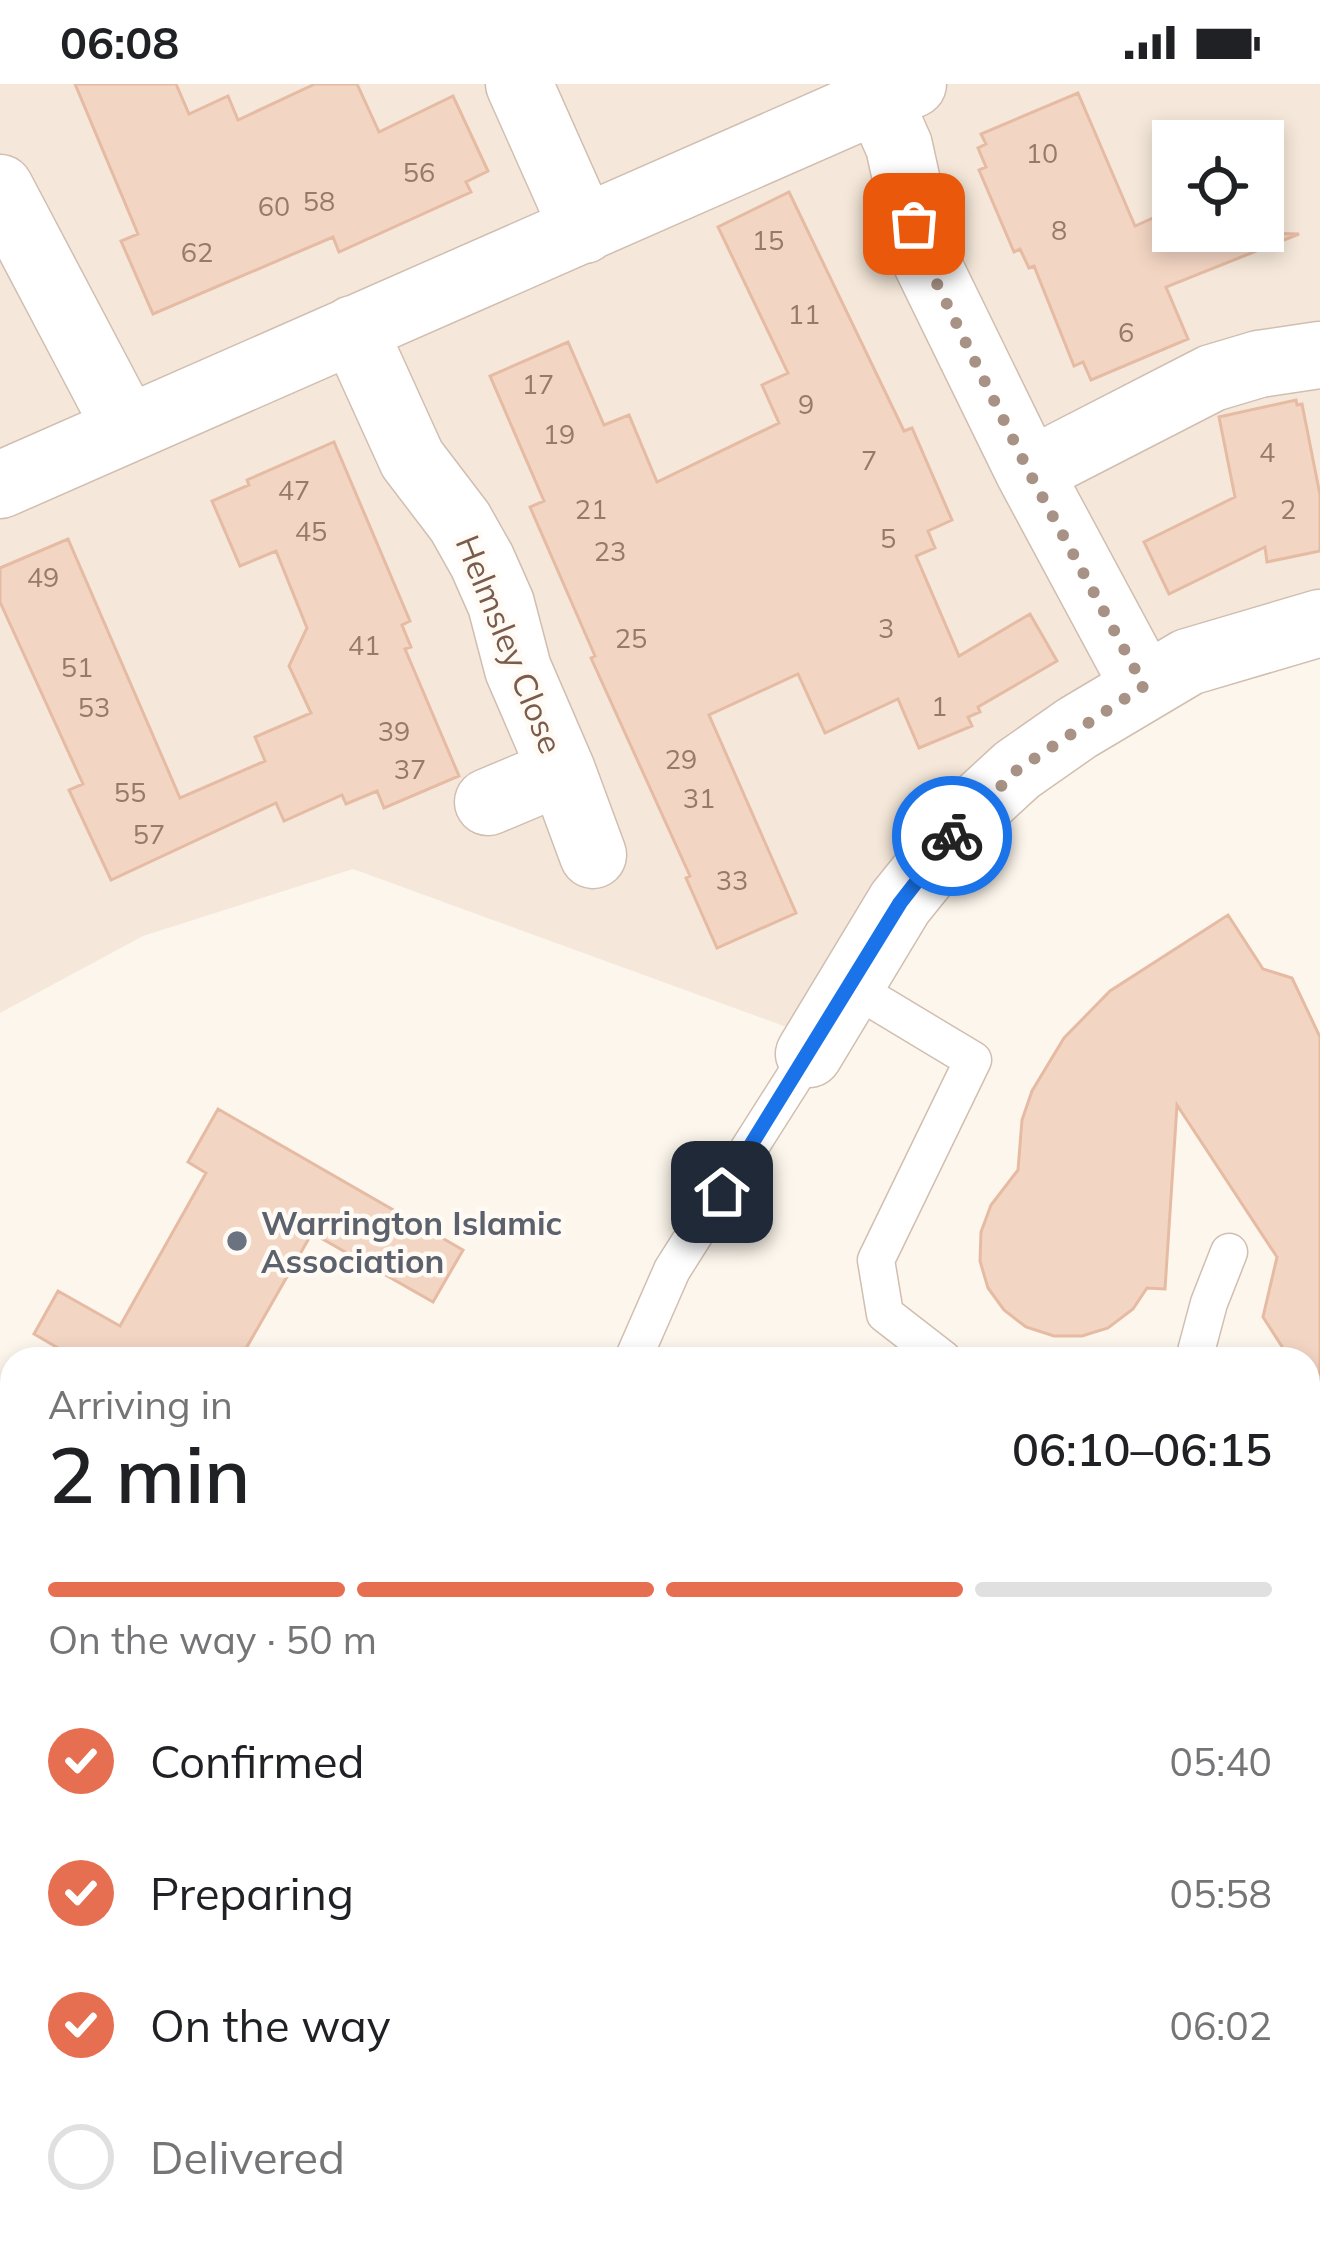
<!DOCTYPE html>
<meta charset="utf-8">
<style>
body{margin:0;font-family:Mulish,sans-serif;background:#f6f6f6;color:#202124;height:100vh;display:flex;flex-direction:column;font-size:45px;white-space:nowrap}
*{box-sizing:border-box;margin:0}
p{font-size:39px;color:#757577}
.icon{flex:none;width:66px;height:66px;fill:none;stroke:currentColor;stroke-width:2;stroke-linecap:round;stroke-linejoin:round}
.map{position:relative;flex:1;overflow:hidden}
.panel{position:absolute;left:0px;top:1263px;width:1320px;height:903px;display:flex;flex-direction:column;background:#fff;border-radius:36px 36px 0 0;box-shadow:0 6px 18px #0003}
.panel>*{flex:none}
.controls{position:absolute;left:1152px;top:36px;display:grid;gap:24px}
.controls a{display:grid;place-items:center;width:132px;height:132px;border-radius:0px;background:#fff;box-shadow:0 6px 18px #0003;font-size:60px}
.pin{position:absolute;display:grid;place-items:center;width:102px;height:102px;color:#fff;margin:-51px;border-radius:24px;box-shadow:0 6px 18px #0006}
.courier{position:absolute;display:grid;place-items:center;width:120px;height:120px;margin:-60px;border:9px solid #1a73e8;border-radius:50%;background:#fff;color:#222;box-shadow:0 3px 15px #0007}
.head em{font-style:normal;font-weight:600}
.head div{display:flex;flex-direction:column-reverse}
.head{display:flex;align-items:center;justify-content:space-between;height:204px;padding:0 48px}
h1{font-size:78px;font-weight:600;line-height:90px}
.bar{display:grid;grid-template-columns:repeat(4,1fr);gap:18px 12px;align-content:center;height:144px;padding:0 48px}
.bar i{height:15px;border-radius:9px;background:#e0e0e0}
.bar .current{background:#e76f51}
.bar p{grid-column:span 4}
ol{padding:0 48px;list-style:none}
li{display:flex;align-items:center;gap:36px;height:132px}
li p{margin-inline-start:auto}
li .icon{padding:12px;border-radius:50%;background:#e76f51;color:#fff;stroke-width:4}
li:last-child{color:#757577}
li i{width:66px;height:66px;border:6px solid #e0e0e0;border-radius:50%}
.status{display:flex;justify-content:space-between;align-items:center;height:84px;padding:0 60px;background:#fff;direction:ltr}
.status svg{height:33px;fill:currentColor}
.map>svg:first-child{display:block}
.residential{fill:#f5e8da;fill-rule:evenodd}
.education{fill:#f3e8fa}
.building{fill:#f3d5c3;stroke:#e6bba3;stroke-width:3}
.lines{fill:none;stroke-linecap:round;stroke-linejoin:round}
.lane-casing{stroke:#d1beb0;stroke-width:39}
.street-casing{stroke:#d1beb0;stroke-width:69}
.lane{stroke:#fff;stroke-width:36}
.street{stroke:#fff;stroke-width:66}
.done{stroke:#a89285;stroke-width:12;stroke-dasharray:0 21.6}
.route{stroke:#1a73e8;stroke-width:15}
.worship-dot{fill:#6b7280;stroke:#fffaf3;stroke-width:4.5}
.labels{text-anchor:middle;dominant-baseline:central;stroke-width:9;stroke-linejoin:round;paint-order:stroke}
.number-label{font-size:27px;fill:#987a6a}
.street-label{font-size:33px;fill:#7a5c4d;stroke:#fffaf3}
.worship-label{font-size:33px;font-weight:bold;fill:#5b616d;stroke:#fffaf3;text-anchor:start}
</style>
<div class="status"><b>06:08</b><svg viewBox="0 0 49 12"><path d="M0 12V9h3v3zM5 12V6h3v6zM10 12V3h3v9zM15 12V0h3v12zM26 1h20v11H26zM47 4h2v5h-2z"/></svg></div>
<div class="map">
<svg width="1320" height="2165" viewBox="0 0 1320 2165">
<rect width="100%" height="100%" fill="#fdf6ec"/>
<path class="residential" d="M0,0H1320V519L1200,554L792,945L353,785L143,852L0,929ZM1173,57H1263V147H1173Z
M0,1563L12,1579V2154H110L105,2165H0Z
M213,2154H494L502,2165H208Z"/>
<path class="education" d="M1308,1632L1320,1638V2165H885L891,2154H1308Z"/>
<path class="building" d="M75,0H176L189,30L228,12L238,36L315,0H357L379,48L453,12L488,87L466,98L471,108L339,168L333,153L153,230L121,157L138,150Z
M1078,9L1135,142L1162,130L1169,147L1299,150L1166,203L1188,255L1091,296L1083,278L1074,282L1034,182L1029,184L1020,165L1014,168L979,86L986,83L978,64L986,60L981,50Z
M789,108L904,347L912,344L952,436L928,447L935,464L916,472L959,572L1030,530L1057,577L978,623L980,628L968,633L972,642L919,664L898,615L825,649L798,590L709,631L796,829L717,864L686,794L690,792L591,574L595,572L530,423L544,417L490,292L568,258L604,341L629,331L657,398L779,339L762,301L788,289L718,143Z
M1296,316L1297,321L1302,320L1320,411V467L1267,478L1265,463L1169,510L1144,458L1235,413L1219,333Z
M334,358L410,537L402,541L411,563L405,565L459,692L384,724L377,707L346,720L342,711L284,737L276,719L111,796L69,706L83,700L0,518V484L68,455L180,714L265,677L255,653L311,629L289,582L307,544L276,467L240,482L212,417L249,401L247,396Z
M1228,831L1263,885L1292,894L1320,953V1321L1308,1302V1275H1290L1263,1233L1277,1173L1177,1021L1165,1205L1147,1204L1133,1225L1108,1244L1082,1252H1054L1026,1243L1004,1226L988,1204L980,1177L981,1148L991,1121L1018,1086L1022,1036L1032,1007L1064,954L1110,907Z
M218,1025L463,1166L433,1218L312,1149L240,1275H77L34,1250L58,1207L120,1242L206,1089L188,1078Z"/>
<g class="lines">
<defs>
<path id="lane" d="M850,902L973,976L876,1176L885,1230L943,1275
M633,1275L672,1186L809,970
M1194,1275L1209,1219L1229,1168
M526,2154L536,2165"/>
<path id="street" d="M519,0L584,146
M878,15L899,62L923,171L1029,388L1144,602
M0,104L127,345
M353,245L412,375L460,438L482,477L501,520L518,585L562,687
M1029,388L1212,294L1259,280L1320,271
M0,401L913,0
M488,718L562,687L593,771
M809,970L900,819L979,721L1017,686L1077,644L1188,578L1320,539
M0,1999L12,2007
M136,2165L141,2154"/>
</defs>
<use href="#lane" class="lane-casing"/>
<use href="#street" class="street-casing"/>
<use href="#lane" class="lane"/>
<use href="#street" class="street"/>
</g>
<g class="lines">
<path class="done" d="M914,140L923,171L1029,388L1144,602L1017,686L952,752"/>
<path class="route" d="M722,1108L900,819L952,752"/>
</g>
<circle class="worship-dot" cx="237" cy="1157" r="12"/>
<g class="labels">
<g class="number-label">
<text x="1042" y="69">10</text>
<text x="419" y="88">56</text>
<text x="319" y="117">58</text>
<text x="274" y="122">60</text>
<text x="1059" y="146">8</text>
<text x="768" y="156">15</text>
<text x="197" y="168">62</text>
<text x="804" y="230">11</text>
<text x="1126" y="248">6</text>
<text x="538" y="300">17</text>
<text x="806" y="320">9</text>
<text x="559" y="350">19</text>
<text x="1267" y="368">4</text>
<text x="869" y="376">7</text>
<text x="294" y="406">47</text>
<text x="591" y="425">21</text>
<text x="1288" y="425">2</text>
<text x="311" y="447">45</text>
<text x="888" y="454">5</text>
<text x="610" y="467">23</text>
<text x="43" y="493">49</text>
<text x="886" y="544">3</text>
<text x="631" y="554">25</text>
<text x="364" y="561">41</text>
<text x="77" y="583">51</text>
<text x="939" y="622">1</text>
<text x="94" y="623">53</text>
<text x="394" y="647">39</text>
<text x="681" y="675">29</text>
<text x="410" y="685">37</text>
<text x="130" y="708">55</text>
<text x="699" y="714">31</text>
<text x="149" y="750">57</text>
<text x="732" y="796">33</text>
</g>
<g class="street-label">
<text transform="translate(510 560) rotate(68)">Helmsley Close</text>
</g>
<g class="worship-label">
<text x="261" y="1138">Warrington Islamic<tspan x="261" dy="38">Association</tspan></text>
</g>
</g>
</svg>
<div class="controls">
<a><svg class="icon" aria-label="locate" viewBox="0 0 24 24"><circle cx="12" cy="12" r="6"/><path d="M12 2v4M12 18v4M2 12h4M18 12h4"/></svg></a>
</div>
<div class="pin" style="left:914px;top:140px;background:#ea580c"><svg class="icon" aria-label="bag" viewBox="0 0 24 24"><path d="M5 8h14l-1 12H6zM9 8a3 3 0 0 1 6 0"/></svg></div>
<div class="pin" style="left:722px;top:1108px;background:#1f2937"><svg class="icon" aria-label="home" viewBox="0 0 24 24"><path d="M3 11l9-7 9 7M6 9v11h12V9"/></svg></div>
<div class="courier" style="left:952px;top:752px"><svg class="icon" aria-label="bike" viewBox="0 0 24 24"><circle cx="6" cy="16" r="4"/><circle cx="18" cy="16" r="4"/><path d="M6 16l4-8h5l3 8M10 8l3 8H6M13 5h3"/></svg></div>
<section class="panel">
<div class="head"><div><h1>2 min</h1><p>Arriving in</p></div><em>06:10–06:15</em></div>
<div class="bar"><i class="current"></i><i class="current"></i><i class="current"></i><i></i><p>On the way · 50 m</p></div>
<ol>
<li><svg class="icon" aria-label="check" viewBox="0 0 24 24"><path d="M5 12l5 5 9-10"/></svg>Confirmed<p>05:40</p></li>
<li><svg class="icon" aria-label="check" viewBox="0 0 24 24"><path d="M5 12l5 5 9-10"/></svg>Preparing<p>05:58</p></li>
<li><svg class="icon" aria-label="check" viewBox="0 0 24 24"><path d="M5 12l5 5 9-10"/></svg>On the way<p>06:02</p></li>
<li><i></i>Delivered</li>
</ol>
</section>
</div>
